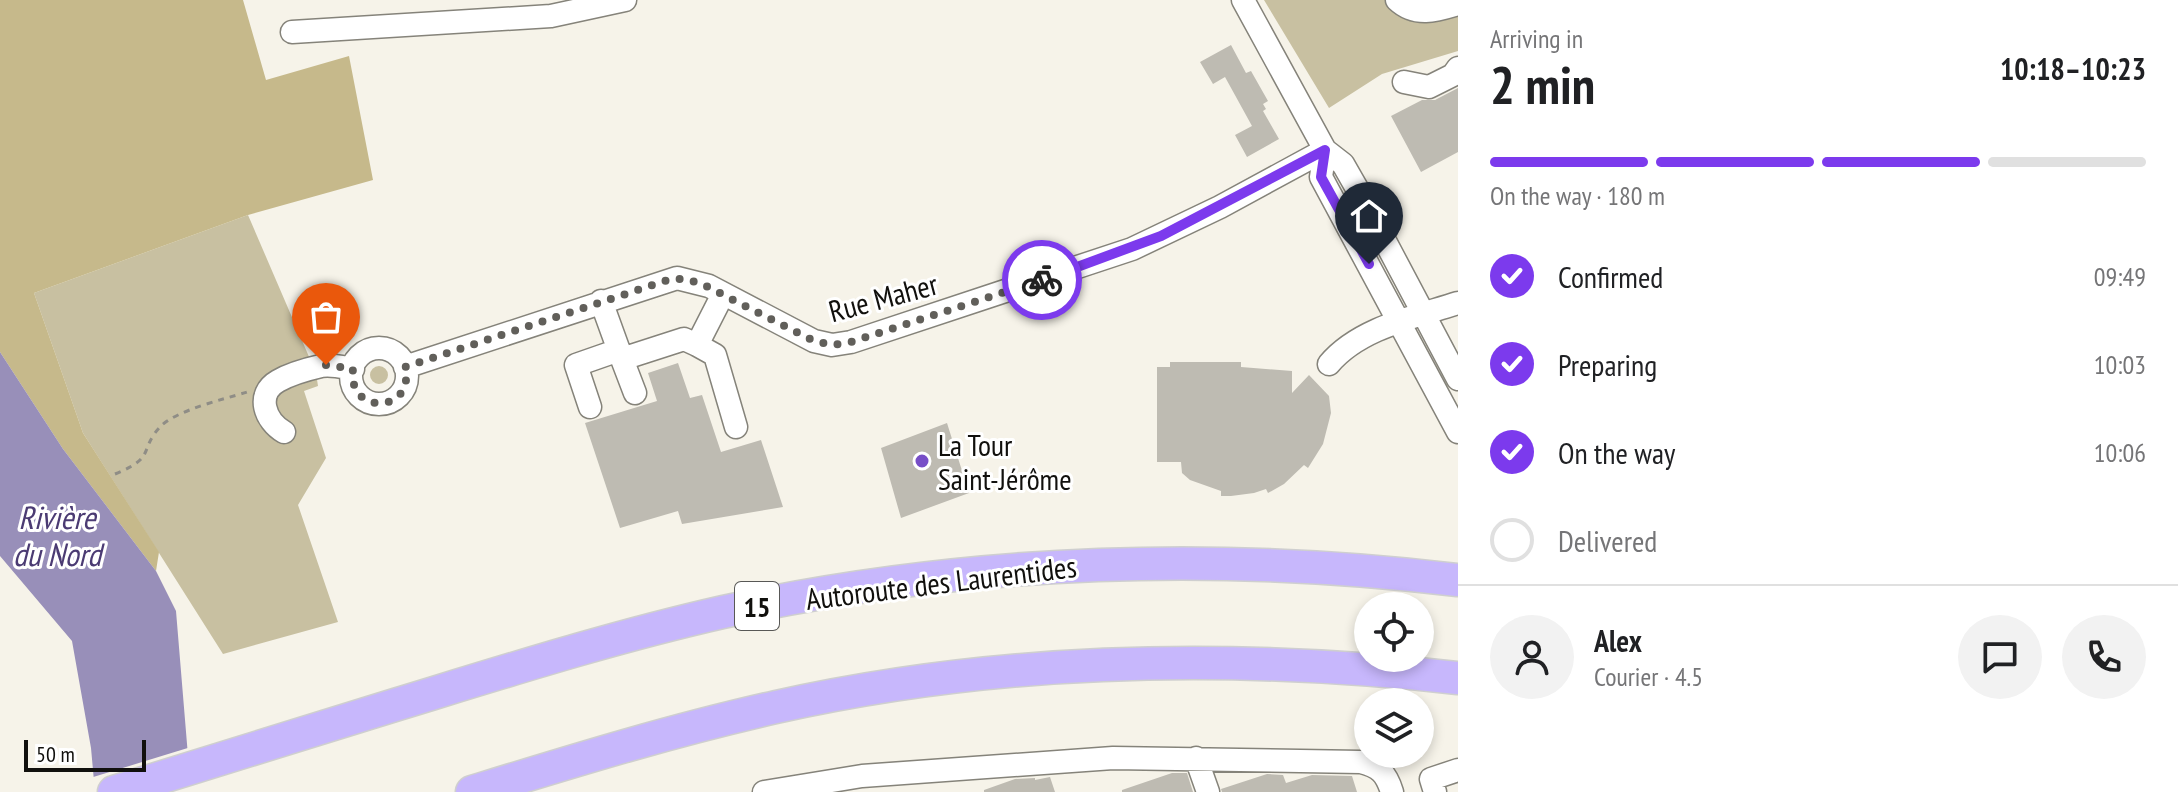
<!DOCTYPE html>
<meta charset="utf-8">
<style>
body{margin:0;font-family:"PT Sans Narrow",sans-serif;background:#f2f2f2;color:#202124;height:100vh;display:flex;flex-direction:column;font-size:30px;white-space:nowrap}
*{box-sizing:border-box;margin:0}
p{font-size:26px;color:#757577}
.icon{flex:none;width:44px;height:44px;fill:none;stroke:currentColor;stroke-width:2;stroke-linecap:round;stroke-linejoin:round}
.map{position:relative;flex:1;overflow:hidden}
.panel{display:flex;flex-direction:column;background:#fff;width:720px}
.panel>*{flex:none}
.fabs{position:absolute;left:1354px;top:592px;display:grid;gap:16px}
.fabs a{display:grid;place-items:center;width:80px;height:80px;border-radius:50%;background:#fff;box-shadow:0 4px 12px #0003;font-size:40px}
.scale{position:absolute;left:24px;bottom:20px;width:122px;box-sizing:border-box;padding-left:8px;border:4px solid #11100d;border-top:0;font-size:22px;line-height:28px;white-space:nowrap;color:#11100d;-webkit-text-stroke:6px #fff;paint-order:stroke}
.pin{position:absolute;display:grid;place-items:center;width:68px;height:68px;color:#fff;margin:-82px -34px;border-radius:50% 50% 50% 0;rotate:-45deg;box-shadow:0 0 8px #0007}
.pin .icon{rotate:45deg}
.courier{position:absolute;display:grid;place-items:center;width:80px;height:80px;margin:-40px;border:6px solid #7c3aed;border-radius:50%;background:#fff;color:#222;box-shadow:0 2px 10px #0007}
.head em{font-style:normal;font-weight:800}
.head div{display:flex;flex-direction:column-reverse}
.head{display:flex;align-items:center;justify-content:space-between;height:136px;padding:0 32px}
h1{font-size:52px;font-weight:800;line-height:60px}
.bar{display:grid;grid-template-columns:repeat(4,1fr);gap:12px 8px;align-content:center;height:96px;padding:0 32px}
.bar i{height:10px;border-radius:6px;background:#e0e0e0}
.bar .current{background:#7c3aed}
.bar p{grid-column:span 4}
.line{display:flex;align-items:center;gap:20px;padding:0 32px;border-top:2px solid #e0e0e0}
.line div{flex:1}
.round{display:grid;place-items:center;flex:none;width:84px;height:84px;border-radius:42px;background:#f2f2f2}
ol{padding:0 32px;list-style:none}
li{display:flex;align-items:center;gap:24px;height:88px}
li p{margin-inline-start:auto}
li .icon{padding:8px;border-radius:50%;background:#7c3aed;color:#fff;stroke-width:4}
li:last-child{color:#757577}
li i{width:44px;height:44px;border:4px solid #e0e0e0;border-radius:50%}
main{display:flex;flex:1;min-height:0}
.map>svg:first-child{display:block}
.green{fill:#c8c0a1}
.forest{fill:#c6b98b}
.water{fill:#988fb9}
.pier{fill:#f6f3e9}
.building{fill:#bebbb2}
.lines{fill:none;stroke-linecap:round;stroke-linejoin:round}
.minor-casing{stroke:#85837a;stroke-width:25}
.highway-casing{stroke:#cfcfcf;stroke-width:35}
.path{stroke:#8f8d86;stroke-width:3;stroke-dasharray:6 6;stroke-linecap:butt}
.minor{stroke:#fff;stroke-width:22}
.highway{stroke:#c7b7fc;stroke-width:32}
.done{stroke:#615f5a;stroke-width:8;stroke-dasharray:0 14.4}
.route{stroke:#7c3aed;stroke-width:10}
.poi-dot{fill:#774ec7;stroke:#fff;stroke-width:3}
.labels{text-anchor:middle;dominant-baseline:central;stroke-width:6;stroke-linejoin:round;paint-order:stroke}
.shield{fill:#fff;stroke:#585856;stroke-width:2}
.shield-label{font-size:28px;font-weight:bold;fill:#11100d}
.street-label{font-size:30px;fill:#11100d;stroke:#fff}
.poi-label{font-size:30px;fill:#11100d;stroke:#fff;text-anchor:start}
.water-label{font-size:32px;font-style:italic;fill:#4b3b73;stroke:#fff}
</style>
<main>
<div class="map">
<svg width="1458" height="792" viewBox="0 0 1458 792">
<rect width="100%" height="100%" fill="#f6f3e9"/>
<path class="green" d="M1264,0H1458V51L1382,74L1329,108Z
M248,215L316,373L318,386L304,391L326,458L298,505L338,622L223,654L83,433L34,293Z
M370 375a9 9 0 1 1 18 0a9 9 0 1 1-18 0Z"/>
<path class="forest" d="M0,0H243L266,80L349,56L373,180L248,215L34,293L83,433L159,552L156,571L63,449L0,352Z"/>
<path class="water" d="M0,352L63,449L156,571L176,611L188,756L95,792L91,748L72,641L0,556Z"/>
<path class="pier" d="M191,747L192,756L185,792H91L90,778Z"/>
<path class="building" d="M1231,45L1246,73L1251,71L1268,101L1263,104L1266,109L1263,111L1279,139L1247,157L1235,135L1252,126L1225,77L1213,84L1200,62Z
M1458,88V152L1421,172L1391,116L1422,100H1435Z
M1170,362H1241V367L1292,371V393L1309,375L1329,396L1331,413L1323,444L1308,468L1304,465L1284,484L1268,493L1266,489L1254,493L1231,496H1221V491L1190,480L1182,473L1181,462H1157V367H1170Z
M678,363L690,398L702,395L721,452L761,440L783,507L682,524L678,511L620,528L585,423L657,401L648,373Z
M947,423L969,493L901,518L881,448Z
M1172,773H1187L1193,792H1122V790Z
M1267,774L1283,775L1286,783L1312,775L1352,776L1357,792H1222L1221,789Z
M1050,777L1055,792H984V790L1015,779L1035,778V780Z"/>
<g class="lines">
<defs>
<path id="minor" d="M1243,0L1325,150L1343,164L1359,192L1458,379
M1397,0C1415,17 1436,11 1458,4
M292,32L551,16L625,0
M1404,82L1429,87L1453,75L1458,68
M1325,150L1321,177L1458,432
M601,301L622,359L684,339L697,345L723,294
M697,345L715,355L736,427
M351 376a28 28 0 1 1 56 0a28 28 0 1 1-56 0Z
M622,359L635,393
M1329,364C1359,328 1415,317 1458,303
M405,367L677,278L709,286L814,341L832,345L851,342L1132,249L1220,207L1325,150
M590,407L576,365L619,350
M284,432C265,421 255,394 278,381C290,374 308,369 321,366C331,364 342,367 353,369
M1196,758L1208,792
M764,792L862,776L1113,758L1361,762C1380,767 1386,773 1392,792
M1435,792L1431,779L1458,770"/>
<path id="highway" d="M114,792C209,763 304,734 398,704C506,671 613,637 723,612C964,560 1213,551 1458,580
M472,792C573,761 673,730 776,707C1000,657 1231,653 1458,678"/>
</defs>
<use href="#minor" class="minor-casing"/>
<use href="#highway" class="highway-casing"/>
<path class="path" d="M115,474C157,457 138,451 160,427C176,410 225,399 247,392"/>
<use href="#minor" class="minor"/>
<use href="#highway" class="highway"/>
</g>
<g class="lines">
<path class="done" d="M326,365L353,369C347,417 416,413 405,367L671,279H686L702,284L814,341L832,345L851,342L1042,280"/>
<path class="route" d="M1042,280L1161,236L1325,150L1321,177L1369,264"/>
</g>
<circle class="poi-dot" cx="922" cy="461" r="8"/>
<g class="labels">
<rect class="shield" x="735" y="582" width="44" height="48" rx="6"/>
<g class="shield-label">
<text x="757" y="606">15</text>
</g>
<g class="street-label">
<text transform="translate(883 297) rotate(-15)">Rue Maher</text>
<text transform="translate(941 582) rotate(-7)">Autoroute des Laurentides</text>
</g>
<g class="poi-label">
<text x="938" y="444">La Tour<tspan x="938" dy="34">Saint-Jérôme</tspan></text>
</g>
<g class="water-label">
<text x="57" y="517">Rivière<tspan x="57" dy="37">du Nord</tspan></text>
</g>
</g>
</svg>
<div class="fabs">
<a><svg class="icon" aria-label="locate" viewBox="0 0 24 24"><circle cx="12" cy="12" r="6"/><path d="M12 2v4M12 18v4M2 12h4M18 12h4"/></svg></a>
<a><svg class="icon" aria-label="layers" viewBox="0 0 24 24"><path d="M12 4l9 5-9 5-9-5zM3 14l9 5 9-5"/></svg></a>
</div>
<div class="scale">50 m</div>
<div class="pin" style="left:326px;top:365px;background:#ea580c"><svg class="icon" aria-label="bag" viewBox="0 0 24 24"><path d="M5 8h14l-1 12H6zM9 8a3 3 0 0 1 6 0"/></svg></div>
<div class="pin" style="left:1369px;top:264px;background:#1f2937"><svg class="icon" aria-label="home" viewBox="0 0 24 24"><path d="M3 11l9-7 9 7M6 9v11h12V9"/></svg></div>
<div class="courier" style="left:1042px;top:280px"><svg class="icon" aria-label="bike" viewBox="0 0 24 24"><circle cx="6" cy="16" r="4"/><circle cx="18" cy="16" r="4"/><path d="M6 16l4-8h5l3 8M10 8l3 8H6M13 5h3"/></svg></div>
</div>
<section class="panel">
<div class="head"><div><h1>2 min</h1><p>Arriving in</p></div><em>10:18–10:23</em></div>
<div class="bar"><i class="current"></i><i class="current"></i><i class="current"></i><i></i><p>On the way · 180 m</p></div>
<ol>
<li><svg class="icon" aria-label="check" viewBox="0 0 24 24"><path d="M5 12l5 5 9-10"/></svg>Confirmed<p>09:49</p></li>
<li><svg class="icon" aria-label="check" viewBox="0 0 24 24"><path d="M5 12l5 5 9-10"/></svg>Preparing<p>10:03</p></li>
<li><svg class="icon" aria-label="check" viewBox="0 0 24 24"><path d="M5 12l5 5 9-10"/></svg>On the way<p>10:06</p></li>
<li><i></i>Delivered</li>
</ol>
<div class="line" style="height:144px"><a class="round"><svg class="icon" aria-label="person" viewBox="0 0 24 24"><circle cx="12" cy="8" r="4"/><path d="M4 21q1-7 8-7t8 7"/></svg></a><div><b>Alex</b><p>Courier · 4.5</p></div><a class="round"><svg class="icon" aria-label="chat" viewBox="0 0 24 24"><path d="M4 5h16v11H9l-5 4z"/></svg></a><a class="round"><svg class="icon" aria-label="phone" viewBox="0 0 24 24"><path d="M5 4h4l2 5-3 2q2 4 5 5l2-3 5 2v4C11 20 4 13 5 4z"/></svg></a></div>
</section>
</main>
